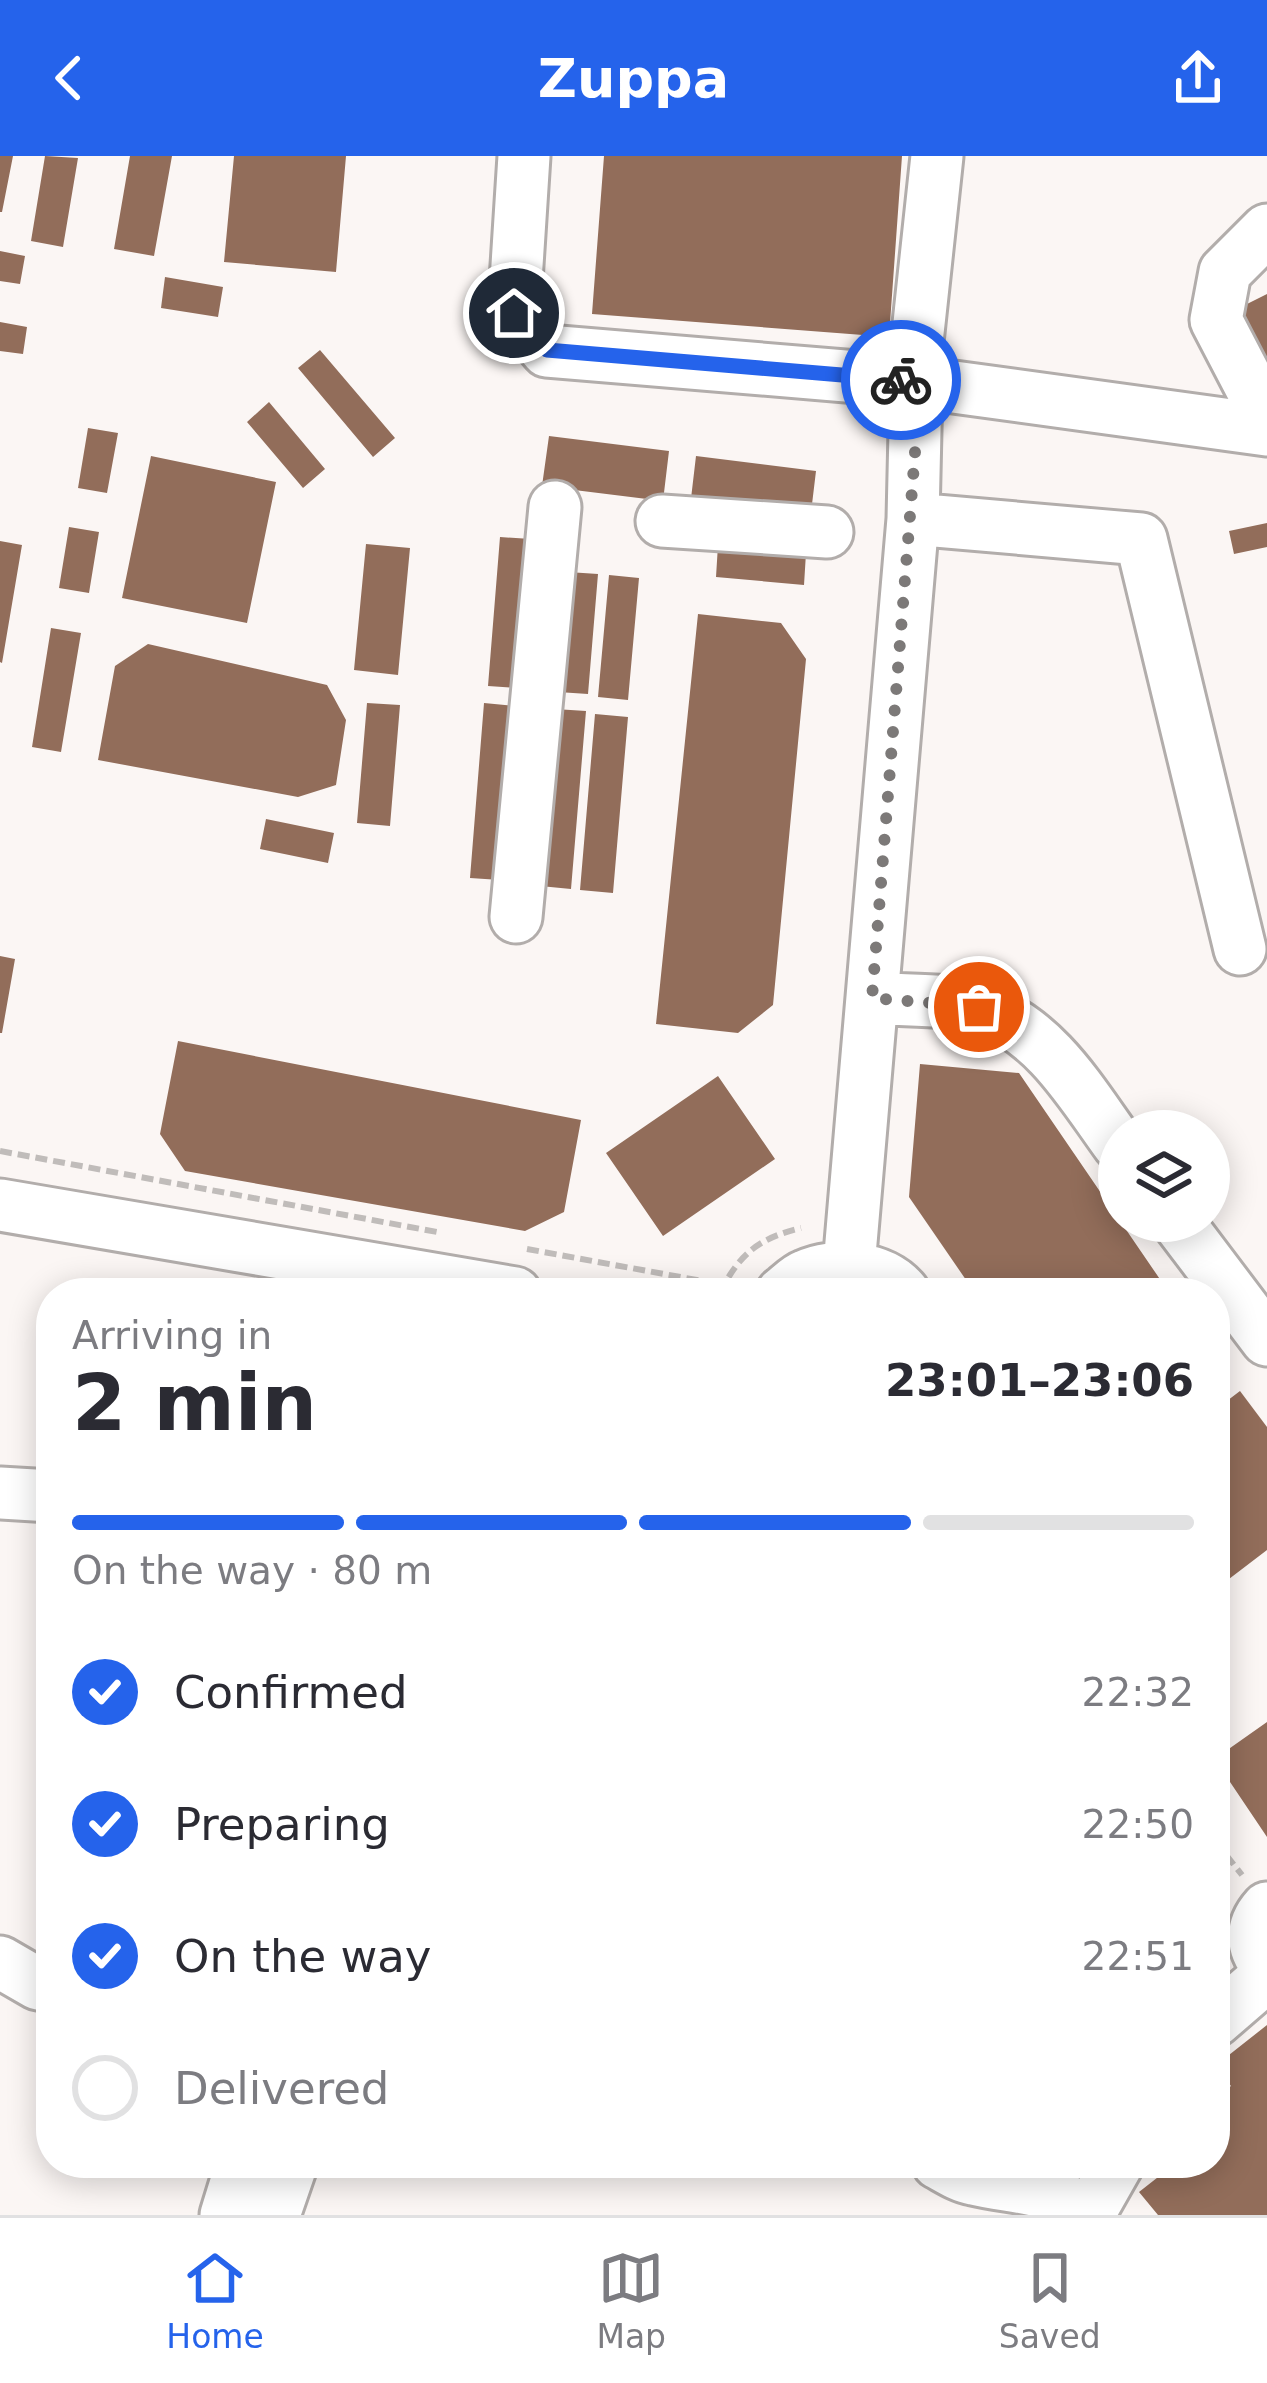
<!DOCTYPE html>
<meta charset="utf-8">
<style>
body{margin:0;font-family:"DejaVu Sans",sans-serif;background:#f7f7f7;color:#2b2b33;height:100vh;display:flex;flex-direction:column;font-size:45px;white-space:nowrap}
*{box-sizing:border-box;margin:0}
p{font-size:39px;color:#7c7c81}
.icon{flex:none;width:66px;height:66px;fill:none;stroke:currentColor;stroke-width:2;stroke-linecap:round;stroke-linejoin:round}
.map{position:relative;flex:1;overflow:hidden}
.side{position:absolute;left:36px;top:1122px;width:1194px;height:900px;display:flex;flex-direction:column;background:#fff;border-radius:48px;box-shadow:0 6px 30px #0003}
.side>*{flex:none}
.fabs{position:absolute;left:1098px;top:954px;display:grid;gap:24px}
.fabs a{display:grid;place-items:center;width:132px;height:132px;border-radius:50%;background:#fff;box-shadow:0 6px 30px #0003;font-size:60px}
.pin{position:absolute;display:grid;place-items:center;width:102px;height:102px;color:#fff;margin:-51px;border:6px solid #fff;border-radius:50%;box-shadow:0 3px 12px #0007}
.courier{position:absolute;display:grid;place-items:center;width:120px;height:120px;margin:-60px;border:9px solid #2563eb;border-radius:50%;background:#fff;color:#222;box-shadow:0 3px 15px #0007}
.overview em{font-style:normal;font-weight:800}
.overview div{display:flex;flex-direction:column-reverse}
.overview{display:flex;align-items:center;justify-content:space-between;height:204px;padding:0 36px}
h1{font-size:78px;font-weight:800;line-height:90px}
.bar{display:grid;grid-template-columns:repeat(4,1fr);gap:18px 12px;align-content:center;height:144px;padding:0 36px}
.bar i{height:15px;border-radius:9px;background:#e1e1e2}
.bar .active{background:#2563eb}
.bar p{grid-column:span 4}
ol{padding:0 36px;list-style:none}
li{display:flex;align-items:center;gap:36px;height:132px}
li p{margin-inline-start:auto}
li .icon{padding:12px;border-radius:50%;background:#2563eb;color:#fff;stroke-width:4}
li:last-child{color:#7c7c81}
li i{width:66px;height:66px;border:6px solid #e1e1e2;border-radius:50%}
header{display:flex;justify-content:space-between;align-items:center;height:156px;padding:0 36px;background:#2563eb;color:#fff;font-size:54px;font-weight:800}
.menu{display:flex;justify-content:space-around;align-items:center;height:168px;border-top:3px solid #e1e1e2;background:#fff;font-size:33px;color:#7c7c81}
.menu a{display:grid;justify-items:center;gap:6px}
.menu .active{color:#2563eb}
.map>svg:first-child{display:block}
.building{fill:#926d5a}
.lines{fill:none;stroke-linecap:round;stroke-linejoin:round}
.minor-casing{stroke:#b2adab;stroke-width:57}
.path{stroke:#c0bcba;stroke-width:6;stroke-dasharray:12 6;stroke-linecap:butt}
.minor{stroke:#fff;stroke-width:51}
.done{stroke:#7c7978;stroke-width:12;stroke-dasharray:0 21.6}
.route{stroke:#2563eb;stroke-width:15}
</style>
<header><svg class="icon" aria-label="back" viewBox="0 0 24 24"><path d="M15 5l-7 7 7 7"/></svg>Zuppa<svg class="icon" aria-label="share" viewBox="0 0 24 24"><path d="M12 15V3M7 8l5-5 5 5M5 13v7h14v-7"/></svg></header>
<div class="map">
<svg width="1267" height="2059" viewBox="0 0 1267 2059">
<rect width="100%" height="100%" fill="#fbf6f4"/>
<path class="building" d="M0,0H13L2,56H0Z
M45,0L78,2L63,91L31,85Z
M130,0H172L154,100L114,93Z
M234,0H346L336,116L224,106Z
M604,0H902L889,181L592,158Z
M0,95L25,100L20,128L0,125Z
M165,121L223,131L218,161L161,152Z
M1267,138V216L1237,153Z
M0,166L27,171L23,198L0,195Z
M320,194L395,282L373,301L298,212Z
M269,246L325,313L303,332L247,266Z
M88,272L118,277L107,337L78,332Z
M549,280L669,295L663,345L542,330Z
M151,300L276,326L247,467L122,442Z
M696,300L816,315L810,365L690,351Z
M1267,367V391L1234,398L1229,375Z
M69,371L99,376L89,437L59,432Z
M500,381L531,383L518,532L488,530Z
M0,385L22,389L2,507L0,506Z
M366,388L410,392L398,519L354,514Z
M718,389L806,397L804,429L716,421Z
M568,416L598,418L588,538L558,536Z
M609,419L639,422L628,544L598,541Z
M698,458L781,467L806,503L773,849L738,877L656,868Z
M51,472L81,477L61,596L32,591Z
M148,488L327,529L346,564L336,629L298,641L98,604L115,510Z
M367,547L400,549L390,670L357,667Z
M484,547L515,550L500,724L470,722Z
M555,553L586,555L571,733L540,730Z
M595,558L628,561L613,737L580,734Z
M266,663L334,677L328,707L260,693Z
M0,800L15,803L2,877H0Z
M178,885L581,964L564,1056L525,1075L185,1015L160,978Z
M920,908L1019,917L1168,1135L975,1137L909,1041Z
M718,920L775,1003L663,1080L606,997Z
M1240,1235L1267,1271V1394L1229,1423L1215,1405V1254Z
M1267,1566V1681L1228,1623L1223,1597Z
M1267,1869V2059H1158L1139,2036L1176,2007H1215V1942L1231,1930L1215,1910Z"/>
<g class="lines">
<defs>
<path id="minor" d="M524,0L514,156L547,195L917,226L1267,274
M1267,74L1225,116L1216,164L1267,262
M913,363L1141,383L1240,793
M662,365L827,376
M516,761L555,351
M872,842C906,845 950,842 983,853C1047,876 1081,937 1119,989
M0,1049L515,1137
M1177,1065L1267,1184
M849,1110L913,363L917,186L937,0
M782,1137C789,1132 797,1123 805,1120C834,1106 883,1110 904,1137
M0,1337L51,1340
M1267,1752C1250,1771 1251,1791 1267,1810
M0,1806L38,1828L51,1829
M1215,1865L1267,1820
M938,2007C949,2013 961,2021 973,2023C1014,2033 1055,2030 1089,2059
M1089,2058L1118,2007
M226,2059L242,2007
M274,2059L292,2007"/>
</defs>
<use href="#minor" class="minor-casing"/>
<path class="path" d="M0,995L437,1076
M527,1093L724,1129
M720,1137C739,1098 759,1082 801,1072
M1215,1685L1242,1719"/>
<use href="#minor" class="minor"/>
</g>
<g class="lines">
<path class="done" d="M901,224L917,226L918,258L872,842L979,851"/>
<path class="route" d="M514,157L547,194L901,224"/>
</g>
</svg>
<div class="fabs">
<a><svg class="icon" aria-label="layers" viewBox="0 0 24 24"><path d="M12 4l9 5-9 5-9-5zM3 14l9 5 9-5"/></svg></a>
</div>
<div class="pin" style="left:979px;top:851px;background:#ea580c"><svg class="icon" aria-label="bag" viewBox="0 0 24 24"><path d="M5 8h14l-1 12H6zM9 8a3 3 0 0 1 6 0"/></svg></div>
<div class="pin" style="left:514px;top:157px;background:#1f2937"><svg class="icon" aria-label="home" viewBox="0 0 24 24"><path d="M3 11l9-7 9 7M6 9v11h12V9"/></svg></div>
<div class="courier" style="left:901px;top:224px"><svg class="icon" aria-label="bike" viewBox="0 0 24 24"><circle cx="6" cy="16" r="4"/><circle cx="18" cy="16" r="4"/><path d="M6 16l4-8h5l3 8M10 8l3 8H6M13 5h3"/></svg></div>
<section class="side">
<div class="overview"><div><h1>2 min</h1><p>Arriving in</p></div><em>23:01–23:06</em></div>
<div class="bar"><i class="active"></i><i class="active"></i><i class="active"></i><i></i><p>On the way · 80 m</p></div>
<ol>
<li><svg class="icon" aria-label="check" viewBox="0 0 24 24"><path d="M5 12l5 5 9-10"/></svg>Confirmed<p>22:32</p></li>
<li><svg class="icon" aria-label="check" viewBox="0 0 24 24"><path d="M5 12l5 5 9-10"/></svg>Preparing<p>22:50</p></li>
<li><svg class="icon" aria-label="check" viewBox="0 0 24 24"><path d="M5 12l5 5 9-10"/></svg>On the way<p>22:51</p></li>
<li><i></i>Delivered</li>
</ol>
</section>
</div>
<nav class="menu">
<a class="active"><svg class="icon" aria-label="home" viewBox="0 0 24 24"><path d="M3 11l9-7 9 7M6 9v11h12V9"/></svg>Home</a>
<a><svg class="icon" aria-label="map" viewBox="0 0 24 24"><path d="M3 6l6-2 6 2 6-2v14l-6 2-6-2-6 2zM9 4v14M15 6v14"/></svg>Map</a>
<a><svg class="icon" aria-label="saved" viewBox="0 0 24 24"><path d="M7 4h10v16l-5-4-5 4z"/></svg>Saved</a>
</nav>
